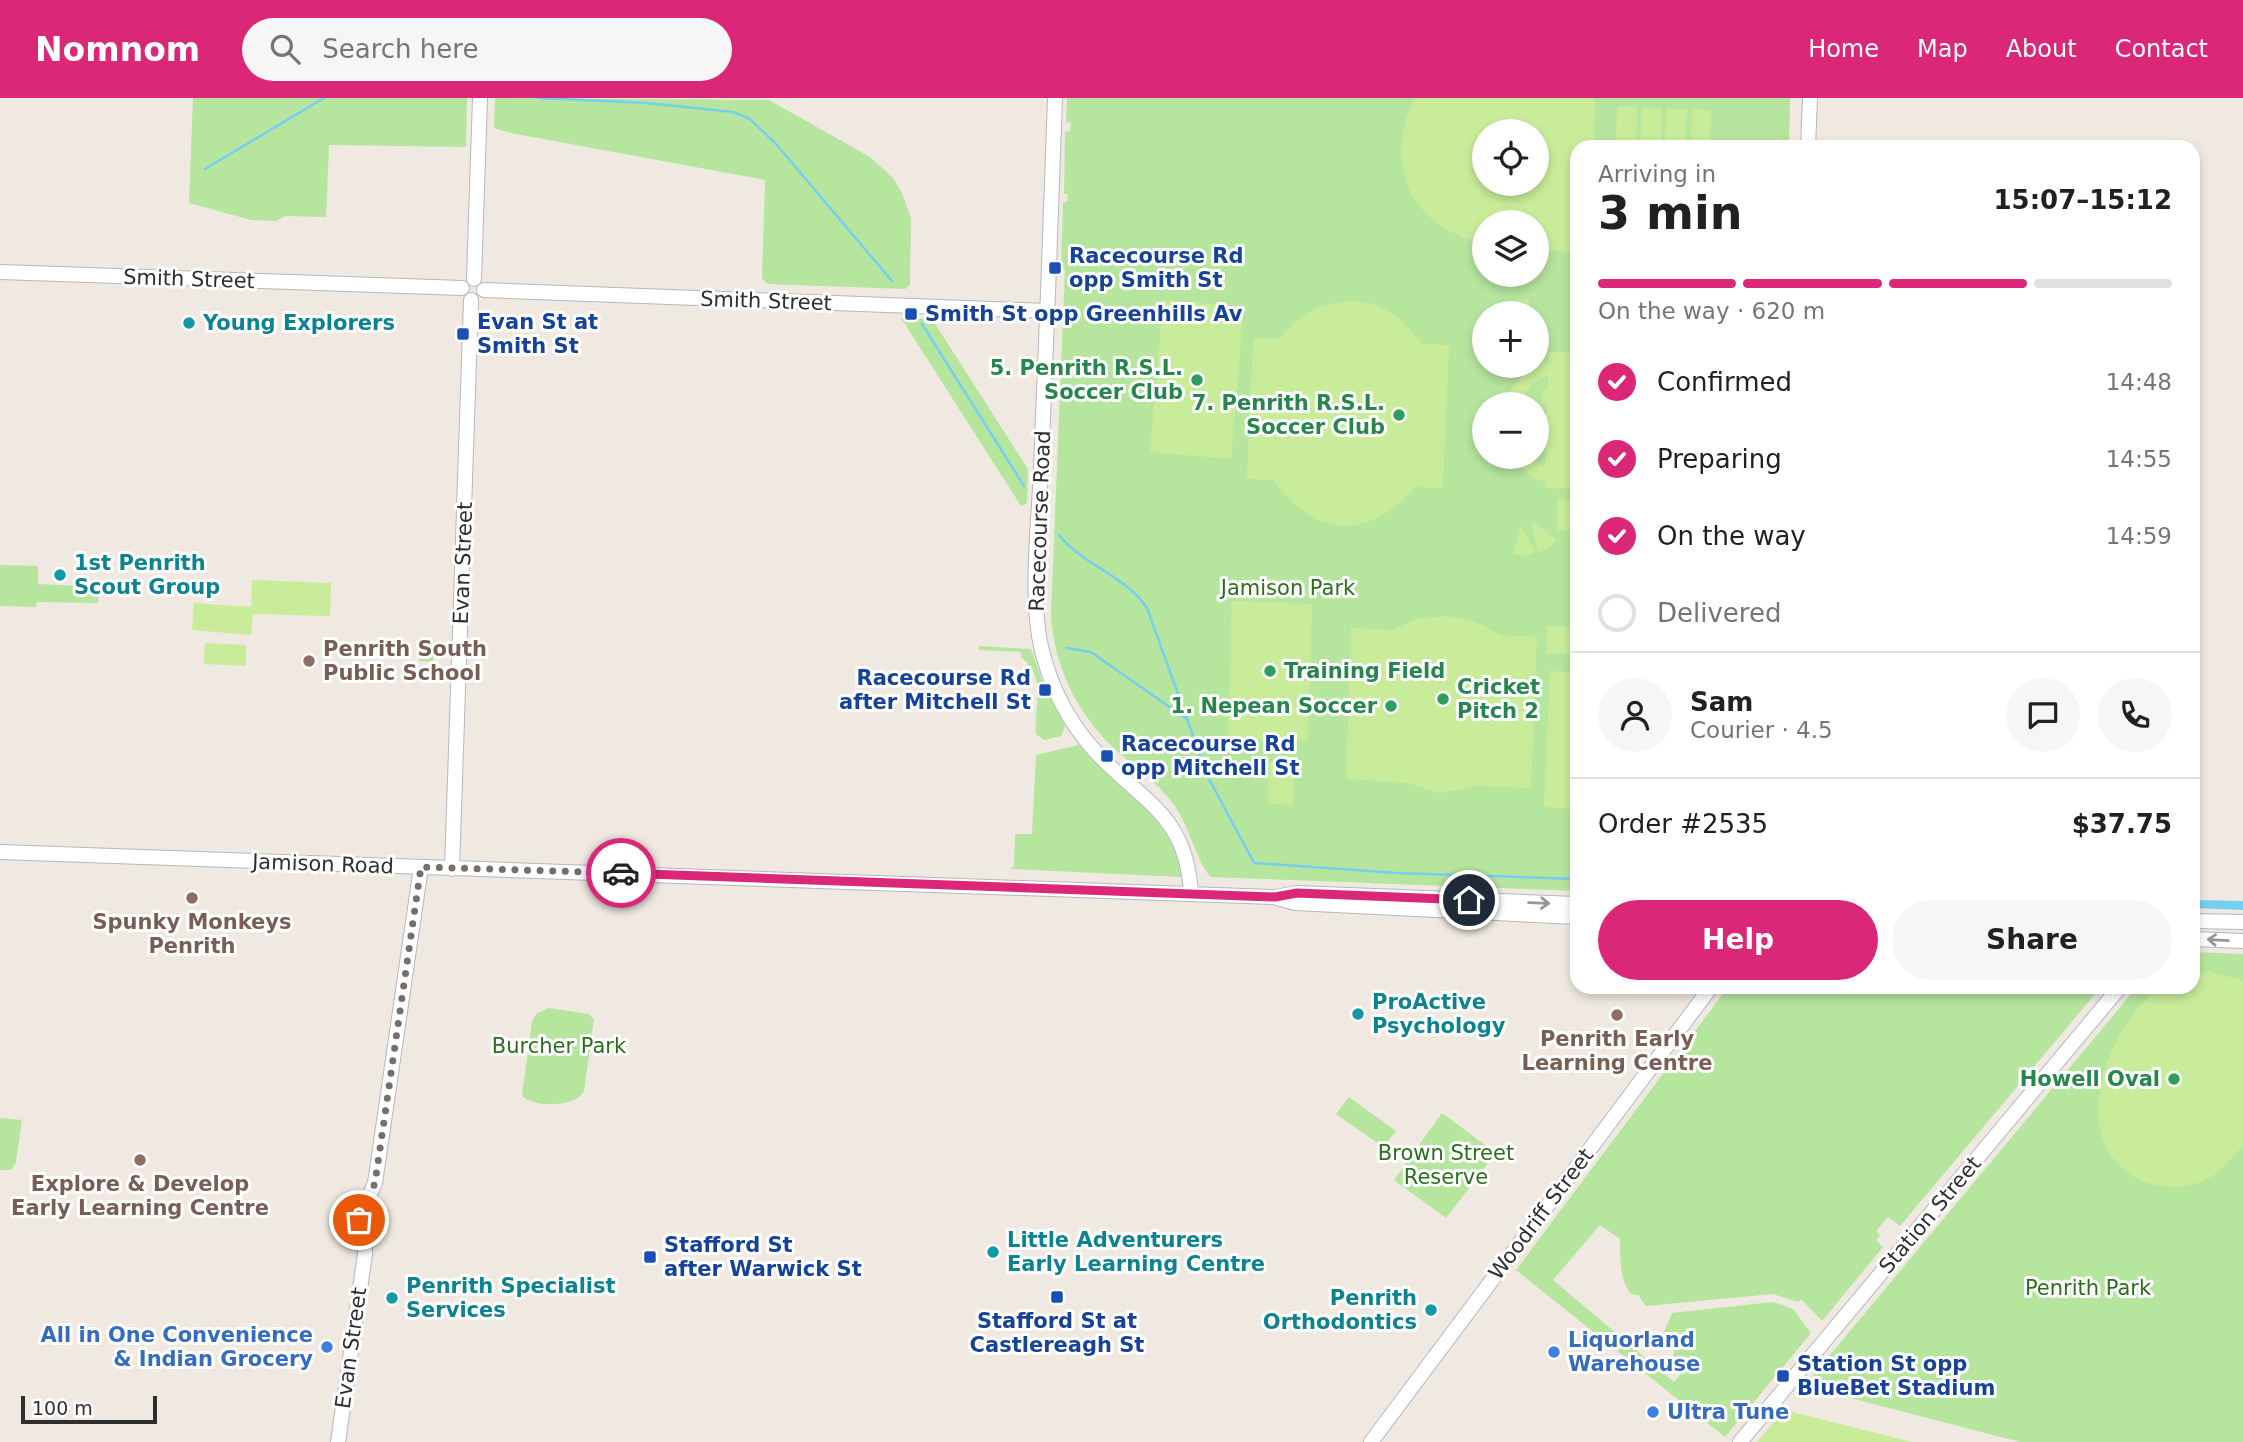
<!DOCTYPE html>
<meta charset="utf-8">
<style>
body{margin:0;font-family:"DejaVu Sans",sans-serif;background:#f6f6f6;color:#202124;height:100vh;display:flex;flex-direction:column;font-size:26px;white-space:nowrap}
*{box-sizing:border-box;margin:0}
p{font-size:23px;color:#757577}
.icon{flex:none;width:38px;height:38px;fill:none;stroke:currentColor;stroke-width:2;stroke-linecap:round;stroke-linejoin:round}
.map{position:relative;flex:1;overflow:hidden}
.side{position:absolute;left:1570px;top:42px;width:630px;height:854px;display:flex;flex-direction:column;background:#fff;border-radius:21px;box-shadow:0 4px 10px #0003}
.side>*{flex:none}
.tools{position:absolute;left:1472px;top:21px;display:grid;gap:14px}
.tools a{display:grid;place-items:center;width:77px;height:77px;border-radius:50%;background:#fff;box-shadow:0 4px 10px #0003;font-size:35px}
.scale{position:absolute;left:21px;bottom:18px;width:136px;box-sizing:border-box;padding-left:7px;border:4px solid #2e2e2e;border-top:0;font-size:19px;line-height:24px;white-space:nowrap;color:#2e2e2e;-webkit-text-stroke:5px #fff;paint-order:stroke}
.pin{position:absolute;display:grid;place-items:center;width:60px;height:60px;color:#fff;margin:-30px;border:4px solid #fff;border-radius:50%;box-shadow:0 2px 7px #0007}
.courier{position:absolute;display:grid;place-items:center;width:70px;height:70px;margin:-35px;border:5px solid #db2777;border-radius:50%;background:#fff;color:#222;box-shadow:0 2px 9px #0007}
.headline em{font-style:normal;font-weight:700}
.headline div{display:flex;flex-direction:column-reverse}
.headline{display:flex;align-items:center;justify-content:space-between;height:119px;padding:0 28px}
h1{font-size:46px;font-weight:700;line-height:52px}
.bar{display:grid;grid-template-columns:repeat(4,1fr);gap:10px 7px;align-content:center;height:84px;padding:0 28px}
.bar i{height:9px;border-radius:5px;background:#e0e0e0}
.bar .on{background:#db2777}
.bar p{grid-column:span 4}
.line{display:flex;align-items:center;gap:18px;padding:0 28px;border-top:2px solid #e0e0e0}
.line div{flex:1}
.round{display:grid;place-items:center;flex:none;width:74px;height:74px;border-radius:37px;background:#f6f6f6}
ol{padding:0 28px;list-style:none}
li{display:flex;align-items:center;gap:21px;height:77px}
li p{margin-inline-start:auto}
li .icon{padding:7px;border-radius:50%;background:#db2777;color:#fff;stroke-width:4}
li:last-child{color:#757577}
li i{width:38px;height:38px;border:4px solid #e0e0e0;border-radius:50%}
.cta{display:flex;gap:14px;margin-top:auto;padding:14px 28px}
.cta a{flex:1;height:80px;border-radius:42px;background:#db2777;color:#fff;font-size:28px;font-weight:700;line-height:80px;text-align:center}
.cta a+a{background:#f6f6f6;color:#202124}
header{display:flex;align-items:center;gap:42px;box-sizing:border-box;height:98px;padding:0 35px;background:#db2777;color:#fff}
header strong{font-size:33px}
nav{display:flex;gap:38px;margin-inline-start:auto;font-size:24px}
.search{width:490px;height:63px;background:#f6f6f6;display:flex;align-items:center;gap:18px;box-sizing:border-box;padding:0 24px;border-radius:38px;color:#757577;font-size:26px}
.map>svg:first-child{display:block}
.green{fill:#b6e59e;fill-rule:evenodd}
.pitch{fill:#c9ec9a;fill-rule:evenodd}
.water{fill:#75cff0}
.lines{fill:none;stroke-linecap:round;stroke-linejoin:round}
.stream{stroke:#75cff0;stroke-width:2.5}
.secondary-casing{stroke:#b4b7c1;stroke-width:16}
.secondary{stroke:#fff;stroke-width:14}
.oneway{stroke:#969696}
.done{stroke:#726f6d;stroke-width:7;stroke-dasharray:0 12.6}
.route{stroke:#db2777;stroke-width:9}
.transit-dot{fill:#1a4fb4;stroke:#fff;stroke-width:2.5}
.culture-dot{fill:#0f9aa8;stroke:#fff;stroke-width:2.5}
.leisure-dot{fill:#2e9e5b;stroke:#fff;stroke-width:2.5}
.education-dot{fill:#8d6e63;stroke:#fff;stroke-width:2.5}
.shop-dot{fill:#3f7fe0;stroke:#fff;stroke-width:2.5}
.labels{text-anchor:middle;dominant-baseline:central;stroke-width:6;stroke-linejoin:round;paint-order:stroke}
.transit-label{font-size:21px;font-weight:bold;fill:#164399;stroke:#fff;text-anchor:start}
.street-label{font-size:21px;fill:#2e2e2e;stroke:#fff}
.culture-label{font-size:21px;font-weight:bold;fill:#0d838f;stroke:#fff;text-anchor:start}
.leisure-label{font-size:21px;font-weight:bold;fill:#27864d;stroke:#fff;text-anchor:end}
.park-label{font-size:21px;fill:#2c6e1b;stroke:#fff}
.education-label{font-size:21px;font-weight:bold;fill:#785e54;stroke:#fff}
.shop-label{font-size:21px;font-weight:bold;fill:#366cbe;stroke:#fff;text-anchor:start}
</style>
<header>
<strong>Nomnom</strong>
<div class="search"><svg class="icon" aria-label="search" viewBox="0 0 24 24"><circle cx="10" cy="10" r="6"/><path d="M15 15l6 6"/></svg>Search here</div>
<nav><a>Home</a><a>Map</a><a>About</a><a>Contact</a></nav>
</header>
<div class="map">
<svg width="2243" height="1344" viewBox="0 0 2243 1344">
<rect width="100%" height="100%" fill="#efe9e1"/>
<path class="green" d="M193,0H467L466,49L329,47L326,119L285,118L276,123L251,122L189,105Z
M495,0L769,2L870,59L893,80L902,95L911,120L910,187L905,191L767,186L762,180L765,82L511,35L494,30Z
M1067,0H1790L1789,49H1577V793L1211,779C1200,770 1188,727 1175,708C1159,686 1137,671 1117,653C1078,618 1053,567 1051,515L1065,171H1061L1063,104H1067L1068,96H1064L1065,34L1070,33L1071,24L1066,25ZM1484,33H1536V86H1484ZM1484,124H1536V177H1484ZM1484,215H1536V268H1484ZM1484,306H1536V359H1484Z
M901,220L932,221L1028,371L1027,405L1021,408Z
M0,467L38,468V486L99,489L98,505L37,504L36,509L0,508Z
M420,540L434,541L433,564L419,563Z
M979,548L1031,551L1044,588L1065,628L1061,638L1044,642L1036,636C1034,602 1048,582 1021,559V554L979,552Z
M1079,647C1115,687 1175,719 1181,779L1010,771L1014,768L1015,736H1032L1036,657Z
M2193,854L2243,856V1344H2020L1804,1288L2137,889H2193Z
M1728,889H2101L1900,1128L1888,1119L1876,1133L1880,1137L1876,1142L1883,1149L1822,1223L1801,1201L1798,1204L1773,1196L1646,1208L1638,1197L1631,1196C1619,1180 1620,1161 1620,1141L1600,1127L1553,1182L1674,1284L1685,1271L1672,1259L1675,1254L1661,1241L1672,1215L1773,1204L1793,1211L1811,1235L1725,1339L1516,1172Z
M549,910L588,916L594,921L584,993C575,1011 529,1009 522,997L532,923L537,915Z
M1349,999L1396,1033L1383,1049L1336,1016Z
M1442,1015L1496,1055L1446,1120L1394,1082Z
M0,1020L22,1022L16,1064L11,1072H0Z"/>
<path class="pitch" d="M1414,0H1595L1594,49H1577V154L1537,152L1536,124H1484V146C1410,127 1383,70 1414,0ZM1484,33H1536V86H1484Z
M1617,9H1637L1636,49H1616Z
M1642,10L1662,11L1661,49H1640Z
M1666,11H1687L1685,49H1665Z
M1692,11L1711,12L1710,49H1691Z
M1529,201V215L1495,213L1509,203Z
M1163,202L1244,209L1231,361L1150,354Z
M1357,203C1388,207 1404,222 1422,246L1449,247L1443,390L1415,389C1369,442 1315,442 1274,382L1247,381L1253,240L1279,241C1302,214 1322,204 1357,203Z
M1549,254L1577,255V391L1545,390V384L1529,377L1512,359H1529L1545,369L1546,342L1537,341L1536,335L1546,336L1547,306H1542V292H1548V278L1534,284L1518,306H1504C1511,285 1527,270 1548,264Z
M1557,401L1577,402V432H1557Z
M1533,424L1557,442L1549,450L1538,454L1531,427Z
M1521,427L1535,454L1525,458L1513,456Z
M252,482L331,485L330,518L253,516L251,537L192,532L194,505L251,509Z
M1232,503L1312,506L1308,643L1228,640Z
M1447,518L1472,522L1501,537L1537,539L1531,690L1476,688L1439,695L1408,685L1346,681L1351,530L1393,532L1417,521Z
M1547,528L1577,529V556L1546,555Z
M205,545L246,547V568L204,566Z
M1577,571V711L1544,709L1550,573L1575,574Z
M1269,664L1295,665L1293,707L1268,706Z
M2209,873L2243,883V1047C2233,1059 2223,1072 2209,1080C2170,1101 2118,1084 2103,1041C2085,990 2120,922 2159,889H2193V875Z
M1784,1312L1912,1344H1757Z"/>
<path class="water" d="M2193,802L2243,803V812L2193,810Z"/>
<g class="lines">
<path class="stream" d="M538,0L647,5L733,14L750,21L776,46L892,183
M205,71L324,0
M922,226L1024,388
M1059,437C1083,467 1126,478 1147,510L1208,679L1254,765L1397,775L1577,781
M1067,550L1091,554L1188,622"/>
<defs>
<path id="secondary" d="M1055,0C1051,123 1046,247 1041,370C1039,426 1028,507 1044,560C1053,593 1071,626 1094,652C1140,703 1187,715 1191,796
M1808,49L1810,0
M0,174L462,190
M474,181L480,0
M484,192L1048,213
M0,754L1275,799L1297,795L1577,806
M452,771L471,202
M1277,800L1295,805L1577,819
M2193,823L2243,824
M2193,841L2243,843
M365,1113L373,1112L379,1116L380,1124L375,1131L363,1130L360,1119L375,1085L421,769
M338,1344L365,1156L363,1130
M1371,1344L1711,889
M1740,1344L2120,889"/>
</defs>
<use href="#secondary" class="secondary-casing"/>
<use href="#secondary" class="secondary"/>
</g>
<defs><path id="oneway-shaft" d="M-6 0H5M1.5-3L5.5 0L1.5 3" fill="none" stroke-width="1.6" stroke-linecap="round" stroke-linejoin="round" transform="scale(1.75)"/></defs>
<g class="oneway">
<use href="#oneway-shaft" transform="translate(1539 805) rotate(2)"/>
<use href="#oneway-shaft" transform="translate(2218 842) rotate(-177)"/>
</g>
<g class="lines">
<path class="done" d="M359,1122L375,1085L421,769L621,775"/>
<path class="route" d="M621,775L1275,799L1297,795L1469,802"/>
</g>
<g class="transit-dot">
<rect x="1048" y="163" width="14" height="14" rx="3.5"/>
<rect x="904" y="209" width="14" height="14" rx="3.5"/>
<rect x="456" y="229" width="14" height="14" rx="3.5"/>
<rect x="1038" y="585" width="14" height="14" rx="3.5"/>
<rect x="1100" y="651" width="14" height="14" rx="3.5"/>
<rect x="643" y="1152" width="14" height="14" rx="3.5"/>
<rect x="1050" y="1192" width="14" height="14" rx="3.5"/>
<rect x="1776" y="1271" width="14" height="14" rx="3.5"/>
</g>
<g class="culture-dot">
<circle cx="189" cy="225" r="7"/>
<circle cx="60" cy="477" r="7"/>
<circle cx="1358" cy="916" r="7"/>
<circle cx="993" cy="1154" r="7"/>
<circle cx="392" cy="1200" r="7"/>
<circle cx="1431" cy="1212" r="7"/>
</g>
<g class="leisure-dot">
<circle cx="1197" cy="282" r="7"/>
<circle cx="1399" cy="317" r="7"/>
<circle cx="1270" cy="573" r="7"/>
<circle cx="1443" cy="601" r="7"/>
<circle cx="1391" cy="608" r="7"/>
<circle cx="2174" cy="981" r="7"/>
</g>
<g class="education-dot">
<circle cx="309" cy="563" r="7"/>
<circle cx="192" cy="800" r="7"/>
<circle cx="1617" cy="917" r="7"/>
<circle cx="140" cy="1062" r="7"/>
</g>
<g class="shop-dot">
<circle cx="327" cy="1249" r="7"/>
<circle cx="1554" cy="1254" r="7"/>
<circle cx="1653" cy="1314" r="7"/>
</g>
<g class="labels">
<g class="transit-label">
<text x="1069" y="158">Racecourse Rd<tspan x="1069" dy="24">opp Smith St</tspan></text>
<text x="925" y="216">Smith St opp Greenhills Av</text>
<text x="477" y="224">Evan St at<tspan x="477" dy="24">Smith St</tspan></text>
<text x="1031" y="580" text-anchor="end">Racecourse Rd<tspan x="1031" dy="24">after Mitchell St</tspan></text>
<text x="1121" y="646">Racecourse Rd<tspan x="1121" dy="24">opp Mitchell St</tspan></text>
<text x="664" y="1147">Stafford St<tspan x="664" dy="24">after Warwick St</tspan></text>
<text x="1057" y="1223" text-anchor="middle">Stafford St at<tspan x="1057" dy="24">Castlereagh St</tspan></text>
<text x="1797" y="1266">Station St opp<tspan x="1797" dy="24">BlueBet Stadium</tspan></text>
</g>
<g class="street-label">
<text transform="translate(189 181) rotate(2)">Smith Street</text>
<text transform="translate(766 203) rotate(2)">Smith Street</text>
<text transform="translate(1040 423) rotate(-88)">Racecourse Road</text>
<text transform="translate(463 465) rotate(-88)">Evan Street</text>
<text transform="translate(323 766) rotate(2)">Jamison Road</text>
<text transform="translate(1541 1116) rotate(-53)">Woodriff Street</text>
<text transform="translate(1930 1117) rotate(-50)">Station Street</text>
<text transform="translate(351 1250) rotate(-82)">Evan Street</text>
</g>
<g class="culture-label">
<text x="203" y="225">Young Explorers</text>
<text x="74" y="465">1st Penrith<tspan x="74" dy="24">Scout Group</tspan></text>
<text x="1372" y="904">ProActive<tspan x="1372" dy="24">Psychology</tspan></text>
<text x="1007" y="1142">Little Adventurers<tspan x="1007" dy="24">Early Learning Centre</tspan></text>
<text x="406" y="1188">Penrith Specialist<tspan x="406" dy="24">Services</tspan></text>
<text x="1417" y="1200" text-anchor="end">Penrith<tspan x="1417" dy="24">Orthodontics</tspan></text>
</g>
<g class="leisure-label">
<text x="1183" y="270">5. Penrith R.S.L.<tspan x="1183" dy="24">Soccer Club</tspan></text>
<text x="1385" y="305">7. Penrith R.S.L.<tspan x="1385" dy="24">Soccer Club</tspan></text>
<text x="1284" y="573" text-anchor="start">Training Field</text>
<text x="1457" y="589" text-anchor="start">Cricket<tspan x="1457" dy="24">Pitch 2</tspan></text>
<text x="1377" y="608">1. Nepean Soccer</text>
<text x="2160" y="981">Howell Oval</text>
</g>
<g class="park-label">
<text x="1288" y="490">Jamison Park</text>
<text x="559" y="948">Burcher Park</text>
<text x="1446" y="1055">Brown Street<tspan x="1446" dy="24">Reserve</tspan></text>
<text x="2088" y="1190">Penrith Park</text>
</g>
<g class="education-label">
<text x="323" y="551" text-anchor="start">Penrith South<tspan x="323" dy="24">Public School</tspan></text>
<text x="192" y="824">Spunky Monkeys<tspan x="192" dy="24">Penrith</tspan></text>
<text x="1617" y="941">Penrith Early<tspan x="1617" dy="24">Learning Centre</tspan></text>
<text x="140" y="1086">Explore &amp; Develop<tspan x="140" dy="24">Early Learning Centre</tspan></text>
</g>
<g class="shop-label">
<text x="313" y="1237" text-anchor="end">All in One Convenience<tspan x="313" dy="24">&amp; Indian Grocery</tspan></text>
<text x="1568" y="1242">Liquorland<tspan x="1568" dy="24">Warehouse</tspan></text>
<text x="1667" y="1314">Ultra Tune</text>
</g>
</g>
</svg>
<div class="tools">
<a><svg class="icon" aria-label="locate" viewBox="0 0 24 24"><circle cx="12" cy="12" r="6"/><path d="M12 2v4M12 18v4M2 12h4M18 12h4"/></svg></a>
<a><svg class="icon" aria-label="layers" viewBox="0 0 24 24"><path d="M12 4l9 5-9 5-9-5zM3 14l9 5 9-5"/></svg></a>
<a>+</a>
<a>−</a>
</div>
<div class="scale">100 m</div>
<div class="pin" style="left:359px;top:1122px;background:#ea580c"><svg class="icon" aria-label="bag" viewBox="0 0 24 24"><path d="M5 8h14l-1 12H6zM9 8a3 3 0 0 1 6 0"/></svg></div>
<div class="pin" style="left:1469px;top:802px;background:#1f2937"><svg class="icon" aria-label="home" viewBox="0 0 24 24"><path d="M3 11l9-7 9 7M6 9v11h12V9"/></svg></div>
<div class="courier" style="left:621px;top:775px"><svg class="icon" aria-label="car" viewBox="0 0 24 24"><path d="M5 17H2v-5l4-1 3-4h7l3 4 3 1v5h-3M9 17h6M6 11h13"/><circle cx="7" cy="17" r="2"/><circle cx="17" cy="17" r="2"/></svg></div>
<section class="side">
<div class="headline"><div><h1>3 min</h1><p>Arriving in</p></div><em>15:07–15:12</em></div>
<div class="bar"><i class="on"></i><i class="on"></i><i class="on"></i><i></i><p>On the way · 620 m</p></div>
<ol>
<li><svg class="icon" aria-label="check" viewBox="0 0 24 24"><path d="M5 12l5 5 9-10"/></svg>Confirmed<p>14:48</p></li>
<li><svg class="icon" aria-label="check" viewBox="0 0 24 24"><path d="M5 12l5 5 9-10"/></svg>Preparing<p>14:55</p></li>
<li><svg class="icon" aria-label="check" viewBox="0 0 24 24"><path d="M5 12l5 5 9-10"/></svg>On the way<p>14:59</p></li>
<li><i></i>Delivered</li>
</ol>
<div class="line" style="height:126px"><a class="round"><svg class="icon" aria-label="person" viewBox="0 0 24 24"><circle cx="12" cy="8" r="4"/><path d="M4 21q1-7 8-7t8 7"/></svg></a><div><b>Sam</b><p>Courier · 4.5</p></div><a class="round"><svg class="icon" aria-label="chat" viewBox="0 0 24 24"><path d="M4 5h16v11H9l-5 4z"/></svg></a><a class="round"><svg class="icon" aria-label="phone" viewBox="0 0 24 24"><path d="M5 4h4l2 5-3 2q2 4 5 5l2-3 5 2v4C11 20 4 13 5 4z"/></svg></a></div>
<div class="line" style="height:91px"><div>Order #2535</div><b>$37.75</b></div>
<div class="cta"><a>Help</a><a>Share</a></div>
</section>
</div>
